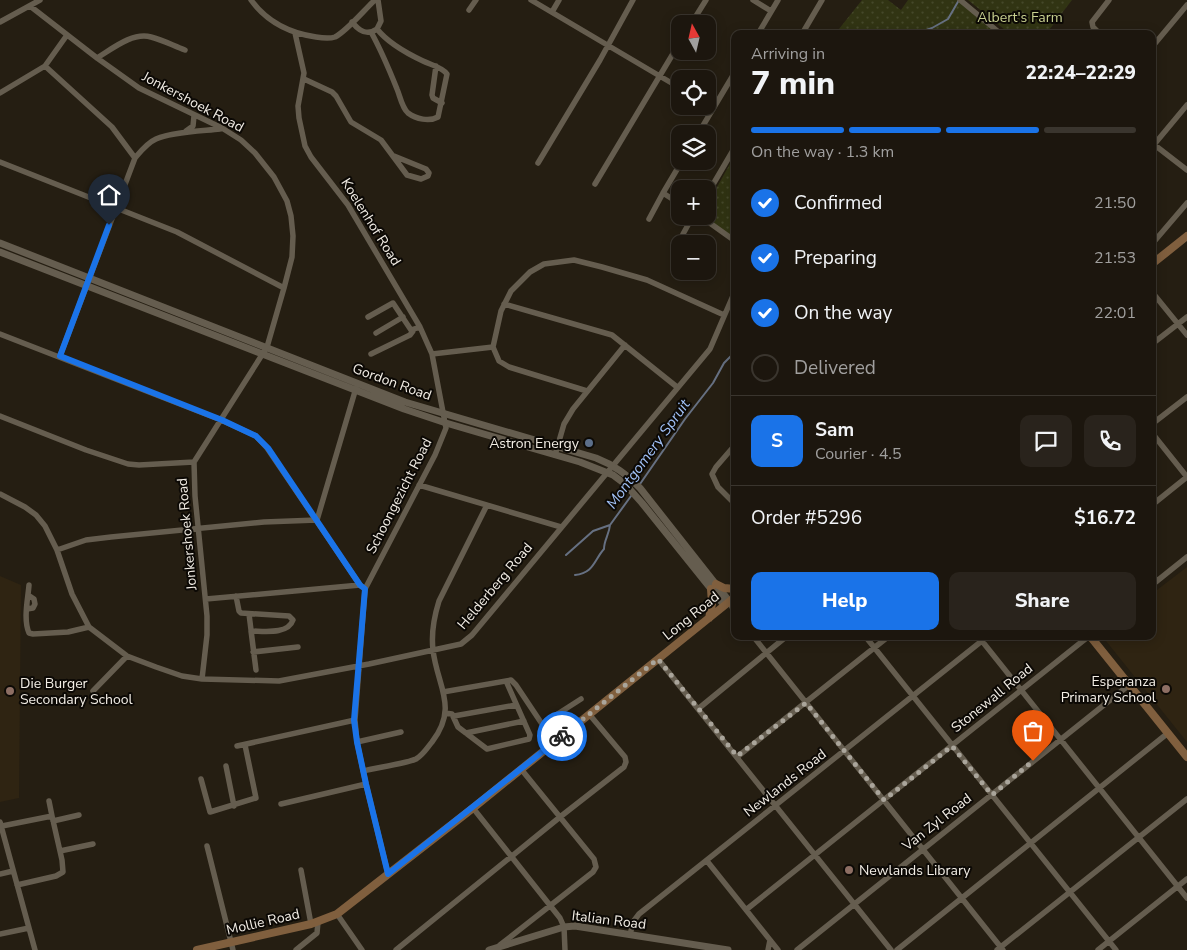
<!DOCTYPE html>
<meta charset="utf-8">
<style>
body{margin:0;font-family:"Nunito Sans",sans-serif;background:#29231c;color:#f1f3f6;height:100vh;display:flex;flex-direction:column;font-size:19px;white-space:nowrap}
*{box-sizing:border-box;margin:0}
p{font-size:16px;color:#a09f9e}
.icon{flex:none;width:28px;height:28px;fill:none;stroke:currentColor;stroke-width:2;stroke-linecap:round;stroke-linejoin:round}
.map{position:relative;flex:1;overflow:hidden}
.panel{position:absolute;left:731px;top:30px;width:425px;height:610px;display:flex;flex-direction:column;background:#1c160e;border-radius:10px;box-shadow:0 2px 12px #0003,0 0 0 1px #3a352e}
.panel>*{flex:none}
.needle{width:32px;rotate:352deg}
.fabs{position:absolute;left:671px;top:15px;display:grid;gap:10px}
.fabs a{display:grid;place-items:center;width:45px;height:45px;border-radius:10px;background:#1c160e;box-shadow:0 2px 12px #0003,0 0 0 1px #3a352e;font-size:25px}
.pin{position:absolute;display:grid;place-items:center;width:42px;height:42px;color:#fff;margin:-51px -21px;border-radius:50% 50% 50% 0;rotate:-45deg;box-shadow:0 0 5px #0007}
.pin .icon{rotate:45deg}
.courier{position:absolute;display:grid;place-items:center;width:50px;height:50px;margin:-25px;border:4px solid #1a73e8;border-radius:50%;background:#fff;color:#222;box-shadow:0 1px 6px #0007}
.headline em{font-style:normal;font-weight:800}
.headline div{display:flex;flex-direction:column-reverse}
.headline{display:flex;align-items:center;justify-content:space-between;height:85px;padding:0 20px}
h1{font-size:32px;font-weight:800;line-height:38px}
.bar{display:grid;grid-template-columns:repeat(4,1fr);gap:8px 5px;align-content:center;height:60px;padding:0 20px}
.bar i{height:6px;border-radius:4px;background:#3a352e}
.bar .active{background:#1a73e8}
.bar p{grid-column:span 4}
.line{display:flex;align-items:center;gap:12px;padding:0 20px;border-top:1px solid #3a352e}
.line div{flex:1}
.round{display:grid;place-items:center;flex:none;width:52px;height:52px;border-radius:10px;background:#29231c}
ol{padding:0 20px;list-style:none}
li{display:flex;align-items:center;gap:15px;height:55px}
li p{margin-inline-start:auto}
li .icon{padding:5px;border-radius:50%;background:#1a73e8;color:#fff;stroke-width:4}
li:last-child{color:#a09f9e}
li i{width:28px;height:28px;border:2px solid #3a352e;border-radius:50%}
.button{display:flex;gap:10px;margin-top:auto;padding:10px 20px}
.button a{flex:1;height:58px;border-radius:10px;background:#1a73e8;color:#fff;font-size:20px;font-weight:800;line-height:58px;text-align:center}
.button a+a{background:#29231c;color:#f1f3f6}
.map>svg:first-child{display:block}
.built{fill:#2f2412}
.park{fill:url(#park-dots)}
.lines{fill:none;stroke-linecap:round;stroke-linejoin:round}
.stream{stroke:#667082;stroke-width:2}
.minor{stroke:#655d4f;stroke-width:5.5}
.tertiary{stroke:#655d4f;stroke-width:7}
.secondary{stroke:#805f3e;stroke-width:8}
.done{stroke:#aaa59b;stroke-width:5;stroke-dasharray:0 9}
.route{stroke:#1a73e8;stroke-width:6}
.service-dot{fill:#5c6f8a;stroke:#0c0905;stroke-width:2}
.education-dot{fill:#8d6e63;stroke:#0c0905;stroke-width:2}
.labels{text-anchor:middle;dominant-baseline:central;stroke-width:4;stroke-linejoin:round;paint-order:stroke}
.park-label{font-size:14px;fill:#c8d090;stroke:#0c0905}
.street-label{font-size:14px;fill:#f2ede5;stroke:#0c0905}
.poi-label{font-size:14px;fill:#f2ede5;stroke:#0c0905;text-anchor:end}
.water-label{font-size:15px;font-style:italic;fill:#a1c1f7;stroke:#0c0905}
</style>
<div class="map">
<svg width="1187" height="950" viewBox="0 0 1187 950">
<defs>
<pattern id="park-dots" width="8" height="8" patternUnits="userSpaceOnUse" patternTransform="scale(1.25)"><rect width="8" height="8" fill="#313413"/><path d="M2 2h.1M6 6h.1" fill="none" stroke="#45482a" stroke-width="1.8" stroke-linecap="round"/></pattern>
</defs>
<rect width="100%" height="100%" fill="#251e12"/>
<path class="built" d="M1187,567V742L1102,636H1152L1153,593Z
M0,576L21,585L19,798L0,802Z"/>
<path class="park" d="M862,0H888L901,10L908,0H958L999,34H835Z
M968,0H1072L1046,34H1010Z
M735,155V240L704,216H708V203Z"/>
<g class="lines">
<path class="stream" d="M915,34L932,28L948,19L959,0
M640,484L685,419L713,383L724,363L735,352
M566,555L593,531L610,525L631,496
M575,575C594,573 594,560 604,549C604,540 609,535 610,525"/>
<path class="minor" d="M251,0C267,22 289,33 316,37C322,38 329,39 335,37C347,31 365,9 375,0
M531,0L680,88
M753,0L771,11
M960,0L1001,34
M30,6L97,58L139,88L222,128L241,140L255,153L274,177L287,201L291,216L293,236L292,257L284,288L267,347L194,462L195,496L207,616V635L202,679
M469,10L476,0
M552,12L559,0
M0,22L40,0
M352,22C359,31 367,36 377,29L381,21L378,0
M691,24L706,0
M371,32C381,50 389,69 397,89C400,96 402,108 408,113C416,119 429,122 438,117L447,74C442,67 431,65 423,61C406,53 388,43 377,29
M295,33L304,73L298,106L299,118L305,146L311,157L348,205L420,327L432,354L446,428L435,455L365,589L355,720L357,742L366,784L388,874
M758,34L778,0
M802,34L822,0
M1100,34L1093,27L1092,22L1109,0
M1152,47L1187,5
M97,58C112,49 132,32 151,37C163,40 174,46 185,50
M45,66L112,127L135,158
M436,66L432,95L433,98L442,103
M304,79L332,92L336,96L351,122L381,140L407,175L421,179L428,176L429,173L426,169L394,156
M0,93L45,66L67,35
M186,131L193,126L194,116
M698,134L735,72
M1152,143L1187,170
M1152,147L1187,105
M0,162L177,232L284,288
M538,163L600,60L633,0
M595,184L680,42
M708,193L735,147
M680,204L663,193L682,161
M700,216L735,241
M649,219L663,193
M683,234L693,216
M1152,244L1187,203
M1152,292L1187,335
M504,304L612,335L677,387
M368,317L393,303L411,330L420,327
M376,333L403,317
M0,334L221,420L256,436L267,448L360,585
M1152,344L1187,317
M371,354L410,335L413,331
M432,354L493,347
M60,356L135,158C141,151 147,143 156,139C171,132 202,131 220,129
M587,391L509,367L499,361L493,347L501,311L511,291L530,272L544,264L574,260L602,267L647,280L724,315
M0,416L86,450L128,464L139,465L194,462
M1152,424L1187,397
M1152,433L1187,477
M735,445L716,467L712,474L718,487L735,504
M555,455L564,424L573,409L625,345
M419,485L561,527
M0,494L25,507L36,515L45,526L57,550L72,594L89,627L127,656L156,667L182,676L202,679L279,681L369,664L461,644L472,635L710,349L735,291
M1152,505L1187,477
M57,550L86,540L111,537L264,522L317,520L356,388
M1152,575L1157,581
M29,585C28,599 23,619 29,633L33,634L68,632L89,627
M1152,585L1187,557
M236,596L239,611L241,613L289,616L293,620C288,635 263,631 251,631L256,670L249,614
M206,599L360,585L361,586
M729,601L735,613
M27,609L33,608L35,604L34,599L28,595
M753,636L1003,950
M865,636L1116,950
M978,636L1187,898
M253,652L298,647
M658,659L891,950
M93,691L127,656
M443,692L511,680L516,685L542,724L581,699
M698,709L787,636
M445,713L452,714L458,727L487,749L529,739L530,735L506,681
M454,716L516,705
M466,733L524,721
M357,742L401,732
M237,746L355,720
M737,757L889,636
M226,766L234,806
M363,771C375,768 408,763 416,759C423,755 427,748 432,742C459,707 437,686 433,650C431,633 434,617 439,601L487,505
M201,779L210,812L256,798L245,745
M281,804L366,784
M473,808L560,918L564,927L565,950
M53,821L79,815
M0,822L35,950
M2,826L52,816L49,801
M207,846L233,950
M60,851L93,844
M707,861L778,950
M301,870L311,924
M0,874L13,871
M17,885L56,876L63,872L62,860L52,816
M747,909L1089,636
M337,914L362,950
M0,934L29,928
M630,935L633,922L639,914L988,636
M500,945L593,872L596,867L594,859L521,769
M296,950L317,933L318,922
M396,950L560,817L624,767L626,762L625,757L589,714
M768,950L770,940
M797,950L1129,685
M897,950L1168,733
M997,950L1187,799
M1098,950L1187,879"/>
<path class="tertiary" d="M0,243L405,402L596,458C614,465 626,474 640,488L729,601
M0,252L404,409L446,423L580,462L613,475L625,484L642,503L724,605
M489,950L564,927L575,926L728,950"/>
<path class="secondary" d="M1152,264L1187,236
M716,584L724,588L735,589
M709,618L712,604L711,589
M1090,636L1187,757
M197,950L311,924L337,914L473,808L735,597"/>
</g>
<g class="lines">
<path class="done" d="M562,736L658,659L737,756L806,703L884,800L952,746L992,795L1033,761"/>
<path class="route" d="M109,225L60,356L222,420L256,436L268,448L360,585L365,589L354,720L357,742L366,784L388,874L562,736"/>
</g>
<circle class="service-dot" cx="589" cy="443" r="5"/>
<g class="education-dot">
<circle cx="1166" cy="689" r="5"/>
<circle cx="10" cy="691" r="5"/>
<circle cx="849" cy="870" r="5"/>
</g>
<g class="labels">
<g class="park-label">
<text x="1020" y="17">Albert's Farm</text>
</g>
<g class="street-label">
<text transform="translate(193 102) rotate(28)">Jonkershoek Road</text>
<text transform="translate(371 222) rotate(58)">Koelenhof Road</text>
<text transform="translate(392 382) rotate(20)">Gordon Road</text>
<text transform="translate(399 496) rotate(-63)">Schoongezicht Road</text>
<text transform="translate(187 534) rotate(-95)">Jonkershoek Road</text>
<text transform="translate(495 586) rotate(-50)">Helderberg Road</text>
<text transform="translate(691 616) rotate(-39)">Long Road</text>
<text transform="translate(992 698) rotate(-39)">Stonewall Road</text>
<text transform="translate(785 783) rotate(-38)">Newlands Road</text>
<text transform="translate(937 822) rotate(-38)">Van Zyl Road</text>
<text transform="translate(609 920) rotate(7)">Italian Road</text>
<text transform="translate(263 922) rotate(-13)">Mollie Road</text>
</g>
<g class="poi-label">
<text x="579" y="443">Astron Energy</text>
<text x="1156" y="681">Esperanza<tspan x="1156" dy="16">Primary School</tspan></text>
<text x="20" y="683" text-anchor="start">Die Burger<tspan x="20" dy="16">Secondary School</tspan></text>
<text x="859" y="870" text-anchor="start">Newlands Library</text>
</g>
<g class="water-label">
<text transform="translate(648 454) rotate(-54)">Montgomery Spruit</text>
</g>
</g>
</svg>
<div class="fabs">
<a><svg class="needle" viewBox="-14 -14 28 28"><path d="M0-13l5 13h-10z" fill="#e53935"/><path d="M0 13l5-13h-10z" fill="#a09f9e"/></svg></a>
<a><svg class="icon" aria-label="locate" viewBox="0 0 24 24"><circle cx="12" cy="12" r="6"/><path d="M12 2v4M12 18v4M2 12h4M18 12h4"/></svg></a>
<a><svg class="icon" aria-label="layers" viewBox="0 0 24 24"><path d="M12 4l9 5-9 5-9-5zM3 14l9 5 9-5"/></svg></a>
<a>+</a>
<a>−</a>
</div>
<div class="pin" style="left:1033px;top:761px;background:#ea580c"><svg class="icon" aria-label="bag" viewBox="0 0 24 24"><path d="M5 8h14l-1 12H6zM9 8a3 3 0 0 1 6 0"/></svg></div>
<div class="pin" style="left:109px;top:225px;background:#1f2937"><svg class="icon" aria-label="home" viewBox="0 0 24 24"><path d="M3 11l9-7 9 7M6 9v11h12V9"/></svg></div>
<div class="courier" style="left:562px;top:736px"><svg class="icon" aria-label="bike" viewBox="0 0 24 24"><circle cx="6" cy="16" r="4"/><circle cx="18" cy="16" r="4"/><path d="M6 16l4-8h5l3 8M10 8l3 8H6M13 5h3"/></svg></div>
<section class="panel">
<div class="headline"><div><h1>7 min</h1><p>Arriving in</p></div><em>22:24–22:29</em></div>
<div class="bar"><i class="active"></i><i class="active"></i><i class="active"></i><i></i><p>On the way · 1.3 km</p></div>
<ol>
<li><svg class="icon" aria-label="check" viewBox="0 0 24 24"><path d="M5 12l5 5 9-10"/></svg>Confirmed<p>21:50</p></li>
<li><svg class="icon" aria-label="check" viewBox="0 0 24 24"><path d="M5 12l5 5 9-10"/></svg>Preparing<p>21:53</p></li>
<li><svg class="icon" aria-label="check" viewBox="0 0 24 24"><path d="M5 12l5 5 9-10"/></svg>On the way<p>22:01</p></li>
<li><i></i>Delivered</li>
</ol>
<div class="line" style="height:90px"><b class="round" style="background:#1a73e8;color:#fff">S</b><div><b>Sam</b><p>Courier · 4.5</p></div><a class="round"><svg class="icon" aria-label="chat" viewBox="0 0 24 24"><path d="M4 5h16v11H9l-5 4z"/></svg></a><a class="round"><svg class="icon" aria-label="phone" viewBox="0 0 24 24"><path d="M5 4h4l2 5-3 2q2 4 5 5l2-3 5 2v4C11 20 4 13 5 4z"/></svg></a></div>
<div class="line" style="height:65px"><div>Order #5296</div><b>$16.72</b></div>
<div class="button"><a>Help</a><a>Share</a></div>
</section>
</div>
